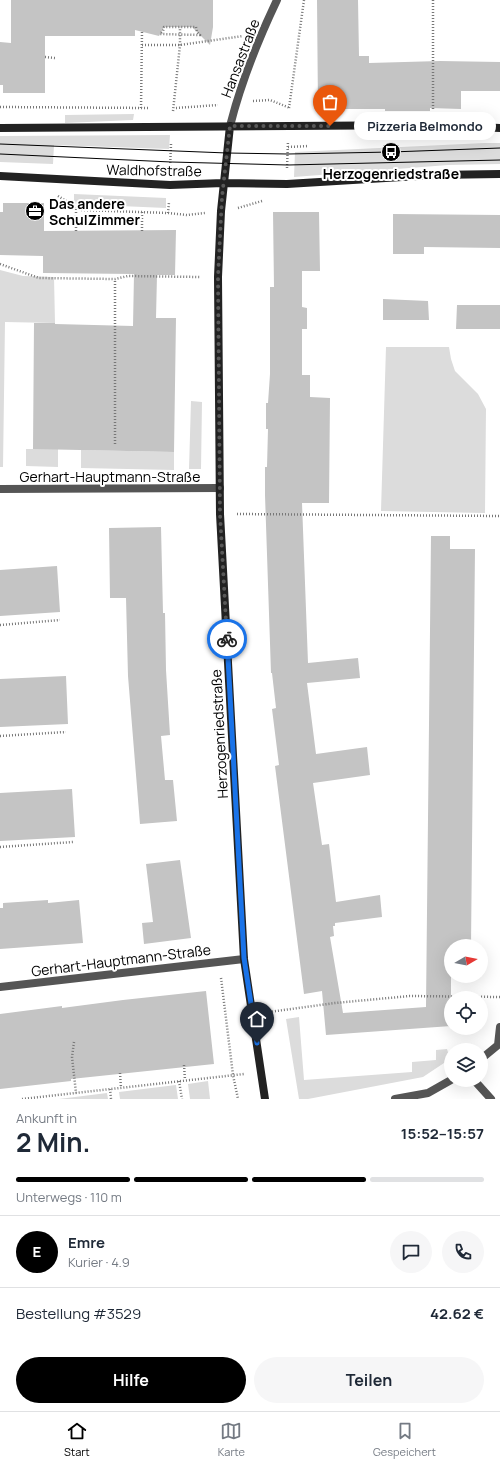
<!DOCTYPE html>
<html lang="de">
<meta charset="utf-8">
<style>
body{margin:0;font-family:Manrope,sans-serif;background:#f6f6f7;color:#1f2937;height:100vh;display:flex;flex-direction:column;font-size:15px;white-space:nowrap}
*{box-sizing:border-box;margin:0}
p{font-size:13px;color:#747a83}
.icon{flex:none;width:22px;height:22px;fill:none;stroke:currentColor;stroke-width:2;stroke-linecap:round;stroke-linejoin:round}
.map{position:relative;height:1099px;overflow:hidden}
.sheet{display:flex;flex-direction:column;background:#fff;flex:1}
.sheet>*{flex:none}
.needle{width:26px;rotate:80deg}
.buttons{position:absolute;left:444px;top:939px;display:grid;gap:8px}
.buttons a{display:grid;place-items:center;width:44px;height:44px;border-radius:50%;background:#fff;box-shadow:0 4px 16px #0002;font-size:20px}
.pin{position:absolute;display:grid;place-items:center;width:34px;height:34px;color:#fff;margin:-41px -17px;border-radius:50% 50% 50% 0;rotate:-45deg;box-shadow:0 0 4px #0007}
.pin .icon{rotate:45deg}
.courier{position:absolute;display:grid;place-items:center;width:40px;height:40px;margin:-20px;border:3px solid #1a73e8;border-radius:50%;background:#fff;color:#222;box-shadow:0 1px 5px #0007}
.bubble{position:absolute;height:28px;border-radius:14px;background:#fff;box-shadow:0 4px 16px #0002;font-size:13px;font-weight:700;line-height:28px;text-align:center}
.summary em{font-style:normal;font-weight:700}
.summary div{display:flex;flex-direction:column-reverse}
.summary{display:flex;align-items:center;justify-content:space-between;height:68px;padding:0 16px}
h1{font-size:26px;font-weight:700;line-height:30px}
.bar{display:grid;grid-template-columns:repeat(4,1fr);gap:6px 4px;align-content:center;height:48px;padding:0 16px}
.bar i{height:5px;border-radius:3px;background:#e0e1e3}
.bar .current{background:#000}
.bar p{grid-column:span 4}
.line{display:flex;align-items:center;gap:10px;padding:0 16px;border-top:1px solid #e0e1e3}
.line div{flex:1}
.round{display:grid;place-items:center;flex:none;width:42px;height:42px;border-radius:21px;background:#f6f6f7}
.button{display:flex;gap:8px;margin-top:auto;padding:8px 16px}
.button a{flex:1;height:46px;border-radius:24px;background:#000;color:#fff;font-size:16px;font-weight:700;line-height:46px;text-align:center}
.button a+a{background:#f6f6f7;color:#1f2937}
.menu{display:flex;justify-content:space-around;align-items:center;height:56px;border-top:1px solid #e0e1e3;background:#fff;font-size:11px;color:#747a83}
.menu a{display:grid;justify-items:center;gap:2px}
.menu .current{color:#000}
.map>svg:first-child{display:block}
.green{fill:#dcdcdc}
.building{fill:#c4c4c4}
.lines{fill:none;stroke-linecap:round;stroke-linejoin:round}
.path{stroke:#777;stroke-width:2.5;stroke-dasharray:1 2;stroke-linecap:butt}
.street{stroke:#555;stroke-width:8}
.secondary{stroke:#222;stroke-width:8}
.tram{stroke:#000;stroke-width:1}
.done{stroke:#595959;stroke-width:4;stroke-dasharray:0 7.2}
.route{stroke:#1a73e8;stroke-width:5}
.labels{text-anchor:middle;dominant-baseline:central;stroke-width:4;stroke-linejoin:round;paint-order:stroke}
.street-label{font-size:14px;fill:#000;stroke:#fff}
.poi-label{font-size:14px;font-weight:bold;fill:#000;stroke:#fff}
</style>
<div class="map">
<svg width="500" height="1099" viewBox="0 0 500 1099">
<rect width="100%" height="100%" fill="#fff"/>
<path class="green" d="M134,114L133,120L65,123V115Z
M170,135L169,149L54,145L53,164L0,162V136Z
M485,143H500V164L448,165L294,177L295,152Z
M74,194L166,198V208L74,204Z
M0,270L23,276L54,277L55,323L5,322L3,467H0Z
M386,347H449L451,359L455,371L478,394L486,409L485,513L381,511Z
M191,401L202,402L201,469H189Z
M26,449H58V467L26,466Z
M81,450L174,452V470L81,468Z
M299,1017L304,1080L412,1072V1062L436,1060V1050L447,1049L450,1059L423,1077L308,1099H299L286,1019Z
M208,1081L210,1099H190L188,1084Z
M176,1085L178,1099H120L119,1092Z
M107,1093L108,1099H59Z"/>
<path class="building" d="M11,0H213V27L210,45L192,27H164L159,36L135,30V36H45V93H3V85H0V42L11,43Z
M317,0H358L359,56H369V63L440,61L500,62V91H461V109L430,108V111H385V109H318Z
M3,203H44V231L176,230L175,275H157L156,318H176L174,452L33,449L34,323H55V324L133,326L134,274L43,273V256L0,255V212H3Z
M273,212H319L320,271H302V307L307,308V329H302V375H310V397L330,398L329,503H302L308,663L358,658L360,678L307,683L316,754L367,747L370,775L313,783L322,845L329,844L336,902L380,895L382,917L335,923V926H333L334,936L330,937L343,1013L426,1007L431,536H450V549H475L471,946H451V1026L326,1035L322,991L304,994L275,766L279,765L272,709L276,708L272,673H271L265,495V467H267L268,429H266V403H268L270,374V287H274Z
M393,214L500,215V248L424,247V254H393Z
M383,299L428,301L429,320H383Z
M457,305H500V329H456Z
M161,527L163,613H165L166,670L170,735L161,736L165,780H173L177,821L140,824L128,676L126,598H110L109,528Z
M57,566L60,612L0,616V570Z
M66,676L68,724L0,727V679Z
M72,789L75,837L0,841V793Z
M180,860L191,938L144,944L142,923L153,922L146,864Z
M48,900V903L79,900L83,943L0,949V908H3V903Z
M206,991L214,1064L71,1079V1081L0,1089V1014L62,1006V1008L123,1000Z"/>
<g class="lines">
<path class="path" d="M433,0V109
M196,27L197,32L200,35L160,34L163,31L164,27H196
M142,45H180L243,36
M45,57L55,58
M253,101L270,100L290,108
M0,107L149,108
M141,108L142,31
M176,108L218,105
M289,108L304,0
M173,111L180,45V27
M288,147L309,146
M287,168L288,141
M170,169L171,144
M58,196L81,210L168,213L187,215L205,213
M238,208L262,201
M142,212V231
M168,213L169,202
M76,231V208
M0,264L39,278L115,279L128,276L201,277
M115,444V279
M237,514L500,516
M0,625L60,620
M0,736L66,732
M0,847L73,842
M221,978L233,1075L238,1099
M269,1012L335,1003L410,996L500,997
M74,1042L72,1057L76,1093
M184,1065L185,1080
M120,1073L121,1088
M179,1081L182,1099
M110,1089L111,1099
M22,1099L244,1074"/>
<path class="street" d="M230,126C241,82 258,40 277,0
M0,489L220,488
M0,987L244,959
M481,1059L498,1045L500,1027
M474,1080L491,1099
M395,1099L428,1093L451,1080"/>
<path class="secondary" d="M230,126L221,211L218,277L220,514L244,959L265,1099
M0,128L433,125L500,128
M0,176L170,185L223,183L287,184L435,175L500,174"/>
<path class="tram" d="M0,144L227,153L288,154L391,152L500,148
M0,154L171,162L288,165L500,160"/>
</g>
<g class="lines">
<path class="done" d="M227,639L220,514L218,277L222,197L230,126H330"/>
<path class="route" d="M227,639L244,958L257,1043"/>
</g>
<defs>
<symbol id="bus-disc" viewBox="-11 -11 22 22"><circle r="9.5" fill="#000" stroke="#fff"/><path d="M-5-6H5V4H4V6H2V4H-2V6H-4V4H-5ZM-3.5-4V0h7V-4ZM-3.5 1.2v1.5H-2V1.2ZM2 1.2v1.5H3.5V1.2Z" fill="#fff"/></symbol>
<symbol id="office-disc" viewBox="-11 -11 22 22"><circle r="9.5" fill="#000" stroke="#fff"/><path d="M-6-3h4V-5.5h4V-3h4V5H-6ZM-1-4.5V-3h2v-1.5ZM-6 0V1H6V0Z" fill="#fff"/></symbol>
</defs>
<g fill-rule="evenodd">
<use href="#bus-disc" x="380" y="141" width="22" height="22"/>
<use href="#office-disc" x="24" y="200" width="22" height="22"/>
</g>
<g class="labels">
<g class="street-label">
<text transform="translate(240 58) rotate(-69)">Hansastraße</text>
<text transform="translate(154 170) rotate(1)">Waldhofstraße</text>
<text x="110" y="476">Gerhart-Hauptmann-Straße</text>
<text transform="translate(219 734) rotate(-93)">Herzogenriedstraße</text>
<text transform="translate(121 960) rotate(-7)">Gerhart-Hauptmann-Straße</text>
</g>
<g class="poi-label">
<text x="391" y="173">Herzogenriedstraße</text>
<text x="49" y="203" text-anchor="start">Das andere<tspan x="49" dy="16">SchulZimmer</tspan></text>
</g>
</g>
</svg>
<div class="buttons">
<a><svg class="needle" viewBox="-14 -14 28 28"><path d="M0-13l5 13h-10z" fill="#e53935"/><path d="M0 13l5-13h-10z" fill="#747a83"/></svg></a>
<a><svg class="icon" aria-label="locate" viewBox="0 0 24 24"><circle cx="12" cy="12" r="6"/><path d="M12 2v4M12 18v4M2 12h4M18 12h4"/></svg></a>
<a><svg class="icon" aria-label="layers" viewBox="0 0 24 24"><path d="M12 4l9 5-9 5-9-5zM3 14l9 5 9-5"/></svg></a>
</div>
<div class="pin" style="left:330px;top:126px;background:#ea580c"><svg class="icon" aria-label="bag" viewBox="0 0 24 24"><path d="M5 8h14l-1 12H6zM9 8a3 3 0 0 1 6 0"/></svg></div>
<div class="pin" style="left:257px;top:1043px;background:#1f2937"><svg class="icon" aria-label="home" viewBox="0 0 24 24"><path d="M3 11l9-7 9 7M6 9v11h12V9"/></svg></div>
<div class="courier" style="left:227px;top:639px"><svg class="icon" aria-label="bike" viewBox="0 0 24 24"><circle cx="6" cy="16" r="4"/><circle cx="18" cy="16" r="4"/><path d="M6 16l4-8h5l3 8M10 8l3 8H6M13 5h3"/></svg></div>
<div class="bubble" style="left:354px;top:112px;width:142px">Pizzeria Belmondo</div>
</div>
<section class="sheet">
<div class="summary"><div><h1>2 Min.</h1><p>Ankunft in</p></div><em>15:52–15:57</em></div>
<div class="bar"><i class="current"></i><i class="current"></i><i class="current"></i><i></i><p>Unterwegs · 110 m</p></div>
<div class="line" style="height:72px"><b class="round" style="background:#000;color:#fff">E</b><div><b>Emre</b><p>Kurier · 4.9</p></div><a class="round"><svg class="icon" aria-label="chat" viewBox="0 0 24 24"><path d="M4 5h16v11H9l-5 4z"/></svg></a><a class="round"><svg class="icon" aria-label="phone" viewBox="0 0 24 24"><path d="M5 4h4l2 5-3 2q2 4 5 5l2-3 5 2v4C11 20 4 13 5 4z"/></svg></a></div>
<div class="line" style="height:52px"><div>Bestellung #3529</div><b>42.62 €</b></div>
<div class="button"><a>Hilfe</a><a>Teilen</a></div>
</section>
<nav class="menu">
<a class="current"><svg class="icon" aria-label="home" viewBox="0 0 24 24"><path d="M3 11l9-7 9 7M6 9v11h12V9"/></svg>Start</a>
<a><svg class="icon" aria-label="map" viewBox="0 0 24 24"><path d="M3 6l6-2 6 2 6-2v14l-6 2-6-2-6 2zM9 4v14M15 6v14"/></svg>Karte</a>
<a><svg class="icon" aria-label="saved" viewBox="0 0 24 24"><path d="M7 4h10v16l-5-4-5 4z"/></svg>Gespeichert</a>
</nav>
